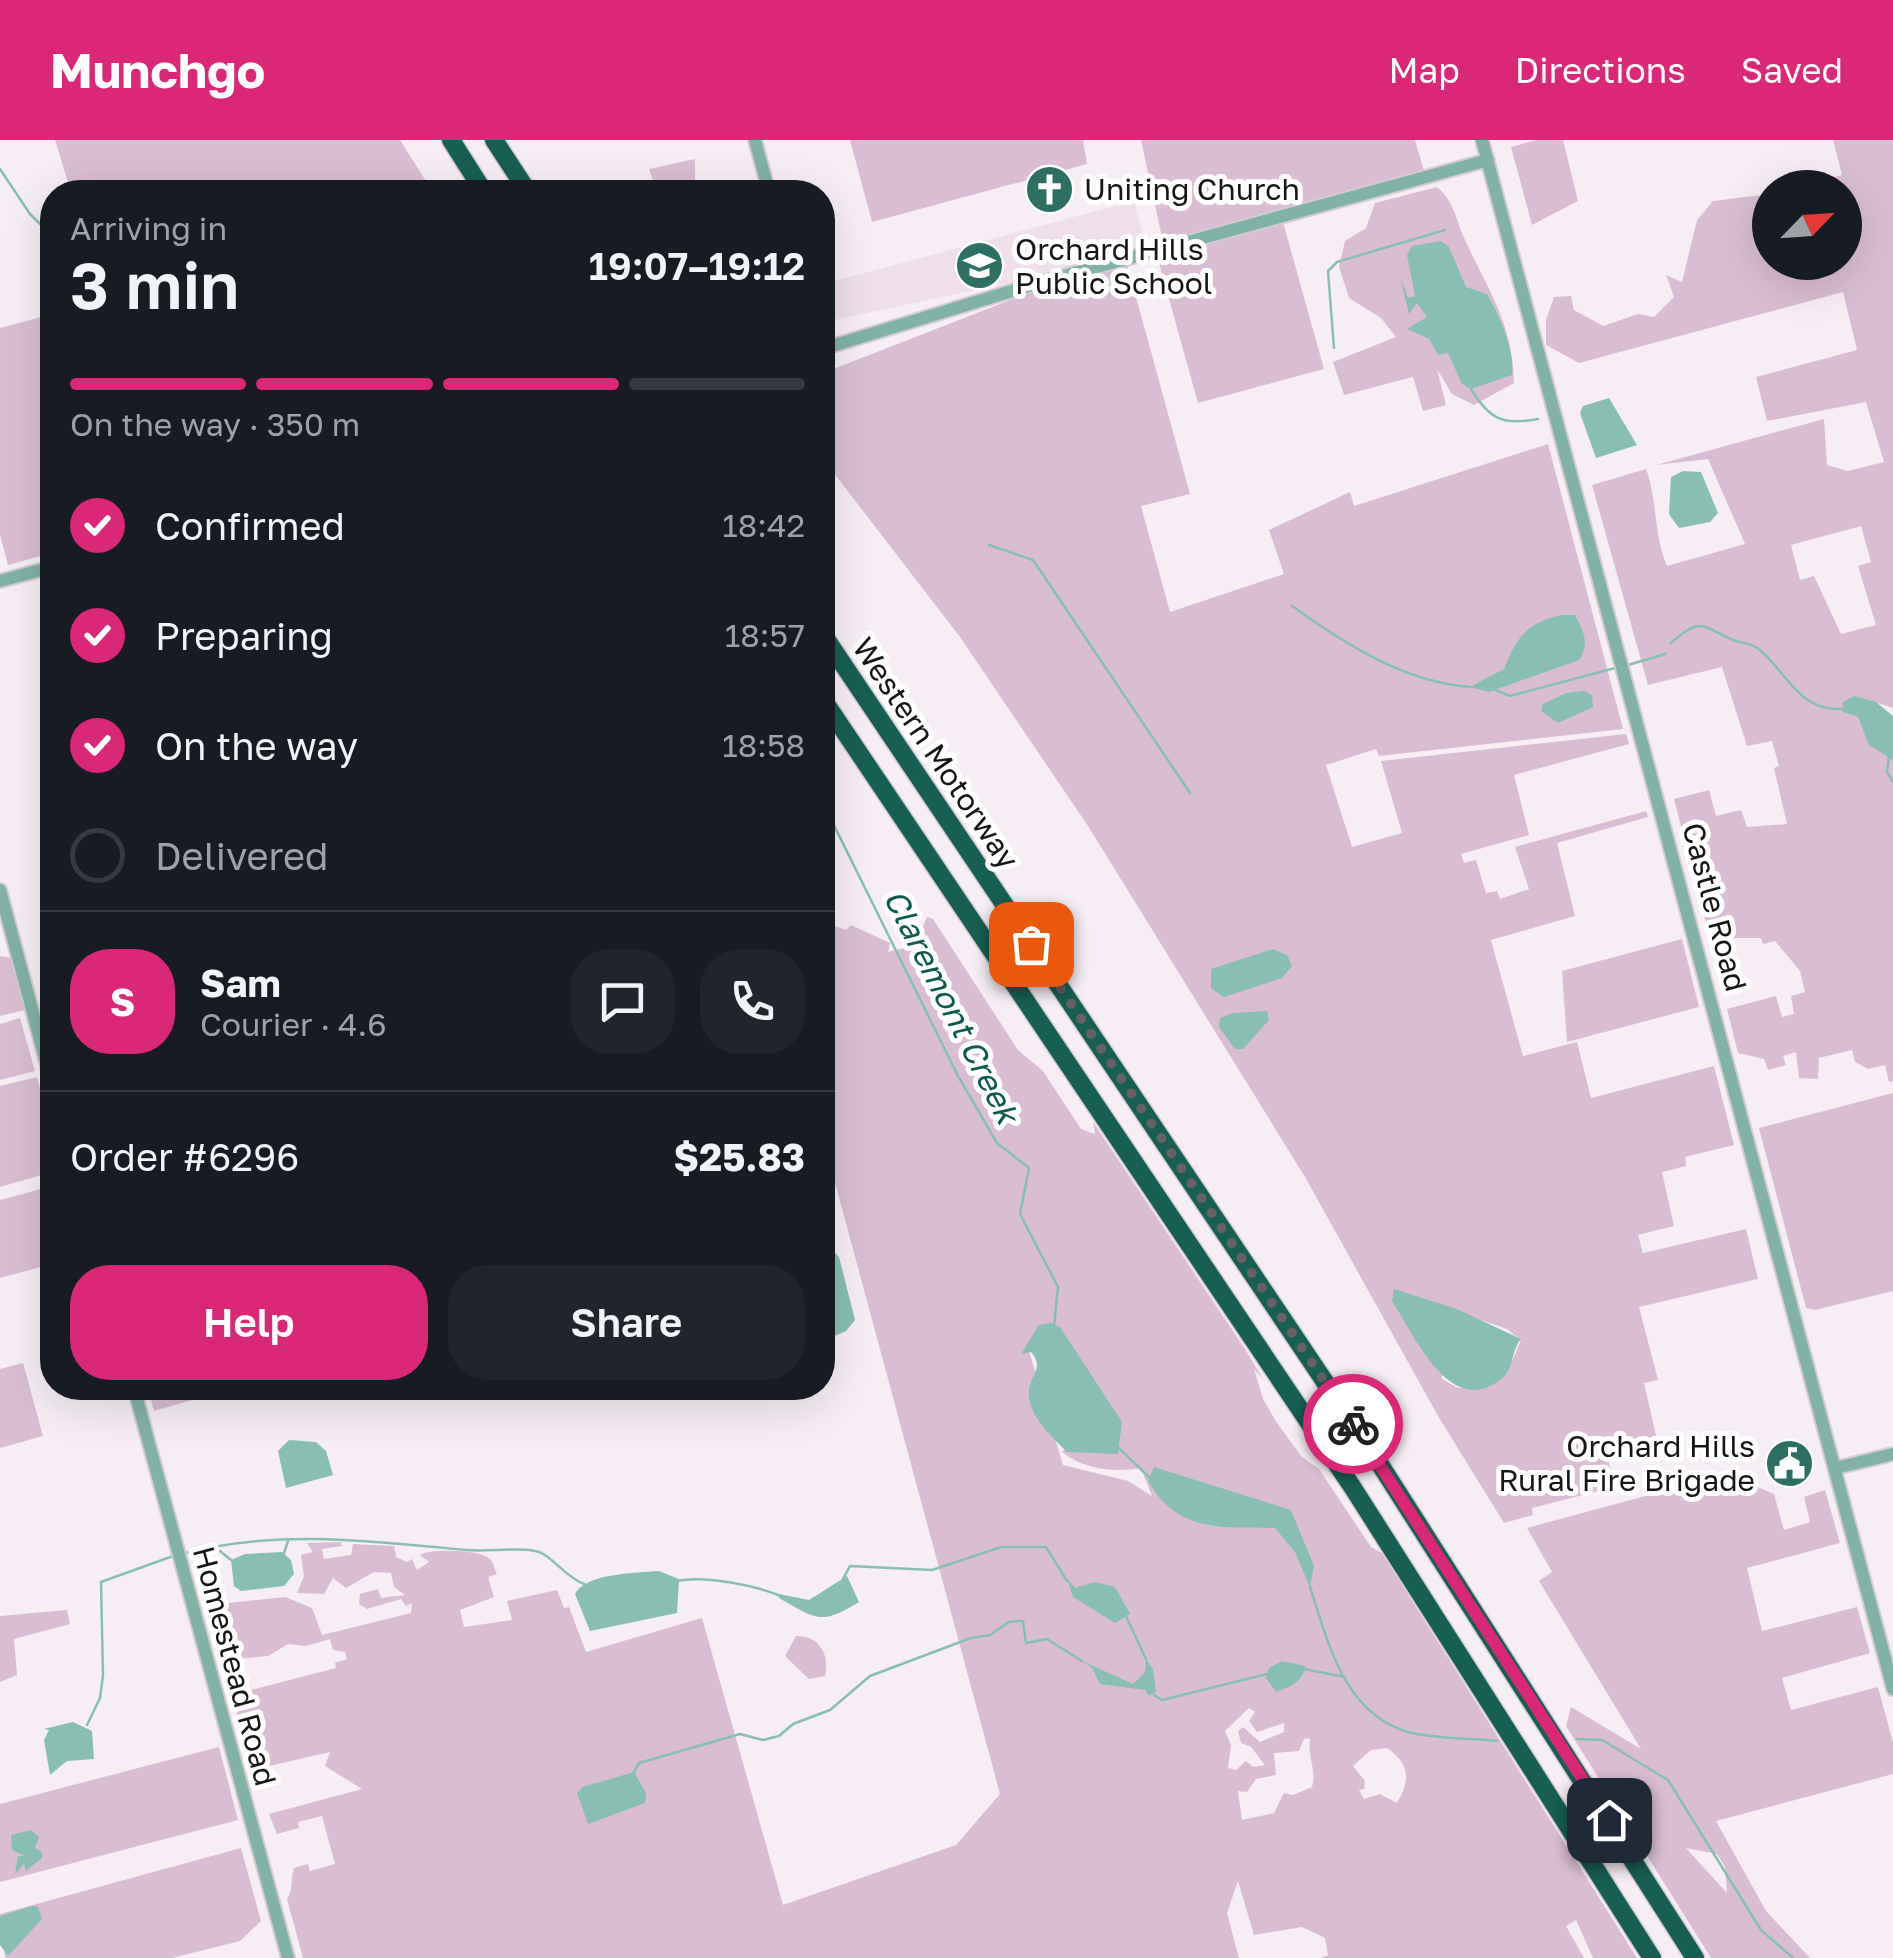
<!DOCTYPE html>
<meta charset="utf-8">
<style>
body{margin:0;font-family:"Golos Text",sans-serif;background:#20242c;color:#f1f3f6;height:100vh;display:flex;flex-direction:column;font-size:38px;white-space:nowrap}
*{box-sizing:border-box;margin:0}
p{font-size:32px;color:#9ea1a6}
.icon{flex:none;width:55px;height:55px;fill:none;stroke:currentColor;stroke-width:2;stroke-linecap:round;stroke-linejoin:round}
.map{position:relative;flex:1;overflow:hidden}
.side{position:absolute;left:40px;top:40px;width:795px;height:1220px;display:flex;flex-direction:column;background:#171b24;border-radius:40px;box-shadow:0 10px 40px #0002}
.side>*{flex:none}
.needle{width:65px;rotate:65deg}
.fabs{position:absolute;left:1752px;top:30px;display:grid;gap:20px}
.fabs a{display:grid;place-items:center;width:110px;height:110px;border-radius:50%;background:#171b24;box-shadow:0 10px 40px #0002;font-size:50px}
.pin{position:absolute;display:grid;place-items:center;width:85px;height:85px;color:#fff;margin:-42px;border-radius:20px;box-shadow:0 5px 15px #0006}
.courier{position:absolute;display:grid;place-items:center;width:100px;height:100px;margin:-50px;border:8px solid #db2777;border-radius:50%;background:#fff;color:#222;box-shadow:0 2px 12px #0007}
.summary em{font-style:normal;font-weight:600}
.summary div{display:flex;flex-direction:column-reverse}
.summary{display:flex;align-items:center;justify-content:space-between;height:170px;padding:0 30px}
h1{font-size:65px;font-weight:600;line-height:75px}
.bar{display:grid;grid-template-columns:repeat(4,1fr);gap:15px 10px;align-content:center;height:120px;padding:0 30px}
.bar i{height:12px;border-radius:8px;background:#363941}
.bar .on{background:#db2777}
.bar p{grid-column:span 4}
.line{display:flex;align-items:center;gap:25px;padding:0 30px;border-top:2px solid #363941}
.line div{flex:1}
.round{display:grid;place-items:center;flex:none;width:105px;height:105px;border-radius:40px;background:#20242c}
ol{padding:0 30px;list-style:none}
li{display:flex;align-items:center;gap:30px;height:110px}
li p{margin-inline-start:auto}
li .icon{padding:10px;border-radius:50%;background:#db2777;color:#fff;stroke-width:4}
li:last-child{color:#9ea1a6}
li i{width:55px;height:55px;border:5px solid #363941;border-radius:50%}
.action{display:flex;gap:20px;margin-top:auto;padding:20px 30px}
.action a{flex:1;height:115px;border-radius:40px;background:#db2777;color:#fff;font-size:40px;font-weight:600;line-height:115px;text-align:center}
.action a+a{background:#20242c;color:#f1f3f6}
header{display:flex;align-items:center;gap:60px;box-sizing:border-box;height:140px;padding:0 50px;background:#db2777;color:#fff}
header strong{font-size:48px}
nav{display:flex;gap:55px;margin-inline-start:auto;font-size:35px}
.map>svg:first-child{display:block}
.built{fill:#eedfea}
.green{fill:#dabdd2;fill-rule:evenodd}
.water{fill:#87bfb2}
.lines{fill:none;stroke-linecap:round;stroke-linejoin:round}
.stream{stroke:#87bfb2;stroke-width:2.5}
.minor-casing{stroke:#d2cbd1;stroke-width:16}
.highway-casing{stroke:#d2cbd1;stroke-width:21}
.minor{stroke:#81b2a6;stroke-width:12}
.highway{stroke:#165f53;stroke-width:18}
.done{stroke:#666164;stroke-width:10;stroke-dasharray:0 18}
.route{stroke:#db2777;stroke-width:12}
.labels{text-anchor:middle;dominant-baseline:central;stroke-width:10;stroke-linejoin:round;paint-order:stroke}
.poi-label{font-size:30px;fill:#181517;stroke:#fefefe;text-anchor:start}
.street-label{font-size:30px;fill:#181517;stroke:#fefefe}
.water-label{font-size:32px;font-style:italic;fill:#0c594d;stroke:#fefefe}
</style>
<header>
<strong>Munchgo</strong>
<nav><a>Map</a><a>Directions</a><a>Saved</a></nav>
</header>
<div class="map">
<svg width="1893" height="1818" viewBox="0 0 1893 1818">
<rect width="100%" height="100%" fill="#f6eef4"/>
<path class="built" d="M1134,61L1146,106L1009,143L829,181L823,166V144Z"/>
<path class="green" d="M55,0H400L433,52H71Z
M850,0H1083L1087,24L872,82Z
M1141,0H1415L1424,31L1163,102Z
M1537,0H1563L1578,61L1532,85L1511,7Z
M1833,0H1893V568L1855,556L1842,572L1858,577L1866,595L1893,599V941L1889,942L1885,925L1868,929L1855,922L1852,910L1819,918L1818,939L1799,938L1796,912L1783,916L1786,925L1768,930L1764,919L1738,913L1727,869L1776,856L1782,877L1794,874L1791,856L1805,852L1800,831L1775,801L1763,804L1761,798H1710L1674,659L1709,650L1716,676L1741,670L1747,687L1787,684L1774,628L1779,626L1772,601L1747,606L1722,527L1648,545L1592,345L1646,329C1658,361 1653,394 1667,426L1745,404L1708,319L1656,325L1824,279L1827,325L1848,331L1884,322L1866,262L1767,281L1756,237L1857,210L1843,152L1579,223L1546,205V180L1554,157L1571,156L1574,170L1603,186L1638,174L1654,177L1674,157L1666,135L1682,142L1697,80L1713,61L1770,54V122H1845V48L1795,47L1842,35ZM1861,386L1871,422L1858,426L1876,485L1841,494L1814,436L1800,440L1791,405Z
M695,19V42L710,52H657L649,29Z
M1437,47C1455,62 1456,81 1466,102C1489,152 1513,184 1514,243L1474,265L1452,254L1437,229L1446,265L1423,271L1413,237L1344,255L1333,222L1396,197L1381,178L1349,158L1339,127L1345,101L1366,88L1375,63Z
M1283,82L1324,229L1198,263L1157,116Z
M1127,124L1190,354L1141,366L1170,472L1284,434L1269,390L1350,352L1354,366L1548,304L1623,589L1379,616L1376,609L1326,625L1352,707L1402,693L1381,621L1626,594L1629,604L1514,635L1529,695L1461,714L1464,723L1476,720L1486,753L1497,751L1500,759L1529,749L1515,707L1646,671L1648,677L1557,703L1575,776L1491,800L1523,916L1577,902L1591,958L1714,926L1734,1005L1685,1017L1686,1026L1662,1032L1674,1086L1638,1095L1643,1113L1746,1089L1758,1139L1639,1167L1658,1240L1644,1243L1658,1304L1608,1318L1614,1347L1532,1368L1533,1375L1504,1383L1438,1276L1305,1037L1088,686L960,497L823,319V233L1046,146ZM1438,1165L1507,1189L1521,1200L1513,1219L1490,1246L1458,1248L1442,1239Z
M41,177L52,219V413L8,425L0,395V188Z
M823,754L831,769L826,774L829,784L846,790L851,785L890,803L888,812L904,808L898,799L901,788L884,766L885,760L902,771L918,798L927,777L933,779L1018,910L1043,931L1081,989L1095,994L1093,982L1245,1209L1263,1239L1254,1229L1263,1259L1277,1283L1302,1317L1319,1329L1371,1407L1382,1413L1637,1818H1593L1576,1780L1566,1786L1584,1818H1321L1328,1815L1325,1798L1302,1787L1254,1795L1238,1741L1227,1773L1239,1818H303L287,1759C294,1748 290,1739 294,1728L308,1724L310,1731L335,1724L322,1676L298,1682L299,1688L277,1694L269,1674L362,1649L325,1626L330,1612L252,1630L232,1555L336,1528L335,1523L347,1519L345,1512L333,1510L330,1499L306,1506L288,1504L268,1516L226,1520L210,1465L285,1457L312,1468L322,1495L411,1473L412,1463L406,1466L401,1459L367,1469L359,1464L360,1454L378,1449L381,1458L405,1455L394,1447L391,1433L374,1432L346,1448L333,1438L324,1454L297,1453L304,1436L301,1415L313,1412L307,1403L341,1402L342,1406L322,1409L324,1419L351,1415L353,1404L394,1406L396,1417L407,1422L412,1419L417,1430L429,1422L420,1415C429,1408 482,1410 490,1419C493,1422 495,1430 497,1434L488,1437L494,1457L460,1470L464,1487L512,1480L507,1461L557,1450L564,1468L569,1467L586,1512L702,1478L783,1765L956,1705L1000,1654L823,998ZM1027,1204L1101,1305L1072,1302L1062,1312C1082,1329 1115,1333 1141,1328L1152,1356L1128,1341L1063,1325ZM1249,1568L1255,1572L1249,1581L1257,1592L1284,1583V1592L1260,1602L1243,1587L1238,1591L1241,1603L1251,1607L1265,1625L1253,1627L1246,1621L1236,1630L1228,1628L1231,1605L1225,1591ZM1310,1598C1307,1616 1317,1630 1312,1647L1293,1655L1284,1653L1274,1673L1242,1680L1238,1651L1247,1652L1256,1639L1276,1635L1274,1613L1299,1611L1304,1599ZM1387,1608C1411,1625 1410,1640 1397,1663L1380,1654L1364,1659L1359,1650L1364,1649L1365,1641L1353,1626L1371,1610Z
M1682,799L1699,867L1567,902L1562,831Z
M0,816L11,818L25,870L0,876Z
M20,878L35,931L0,940V884Z
M37,937L52,994V1032L0,1047V946Z
M1893,953V1151L1815,1170L1806,1168L1759,988Z
M52,1046V1124L0,1138V1060Z
M23,1223L43,1296L0,1308V1229Z
M148,1248H234L154,1271Z
M1719,1336L1737,1338L1774,1354L1784,1390L1810,1382L1804,1357L1825,1350L1840,1403L1747,1428L1762,1491L1857,1467L1870,1513L1782,1538L1791,1570L1878,1547L1893,1603V1634L1716,1681L1766,1771L1810,1818H1711L1566,1586L1571,1567L1641,1609L1539,1441L1552,1432L1527,1388ZM1686,1708L1717,1714L1725,1727L1727,1753Z
M67,1470L70,1484L14,1499L17,1535L0,1542V1476Z
M796,1496C820,1495 830,1516 825,1536L809,1539L785,1516Z
M219,1607L238,1680L0,1742V1664Z
M241,1708L261,1781L240,1801L172,1818H5L0,1774Z"/>
<path class="water" d="M1441,101L1449,107L1466,147L1487,154C1499,175 1515,210 1512,235L1471,249L1462,244L1448,213L1438,215L1429,199L1407,189L1427,177L1417,163L1409,174L1400,136L1408,158L1415,156L1407,115L1412,106Z
M1609,258L1637,305L1596,318L1580,273L1583,266Z
M1683,331L1701,332L1718,373L1710,382L1679,388L1669,374L1671,337Z
M1562,475H1575C1584,492 1590,504 1579,520L1489,552L1470,547L1504,529C1517,496 1527,483 1562,475Z
M1585,551L1592,555L1593,567L1558,583L1541,571L1543,564L1566,553Z
M1855,556L1876,562L1893,576V620L1869,605L1858,577L1842,572L1843,562Z
M1273,809L1287,815L1292,826L1282,838L1224,857L1211,848V829Z
M1267,871L1269,880L1243,909H1235L1219,887L1220,878L1233,873Z
M830,1107L839,1117L855,1180L846,1191L823,1201V1109Z
M1394,1149L1457,1169L1521,1199C1511,1210 1514,1230 1501,1239C1450,1280 1414,1194 1392,1161Z
M1051,1183L1060,1187L1122,1282L1118,1314L1067,1312C1052,1297 1026,1274 1029,1249C1032,1233 1044,1227 1031,1212L1021,1214L1039,1185Z
M289,1300L316,1302L326,1311L333,1335L286,1348L278,1311Z
M1154,1327L1291,1370L1314,1426L1310,1447L1295,1412L1275,1388C1221,1387 1178,1393 1148,1341Z
M282,1412L291,1420L294,1434L284,1446L241,1451L234,1446L231,1420L245,1414Z
M659,1431L679,1439L677,1473L590,1491L575,1454C586,1433 636,1433 659,1431Z
M847,1436L859,1462C820,1486 817,1479 779,1458V1454L809,1460Z
M1067,1438L1075,1448L1095,1442L1115,1447L1130,1474L1115,1483L1073,1457Z
M1146,1519L1153,1529L1156,1552L1149,1556L1145,1550L1100,1544L1092,1528L1082,1521L1133,1544L1145,1532Z
M1282,1521L1305,1526C1303,1542 1290,1547 1276,1552L1266,1538L1269,1528Z
M73,1582L92,1591L94,1619L67,1621L50,1635L44,1600L49,1590L44,1589Z
M634,1632L646,1653L645,1663L588,1684L577,1653L583,1647Z
M31,1690L39,1697L35,1708L42,1712V1718L26,1731L24,1724L15,1734L18,1716H25L12,1710L11,1695Z
M32,1766L38,1767L42,1779L8,1816L0,1805V1776Z"/>
<g class="lines">
<path class="stream" d="M0,29L30,74L52,96
M1334,208L1328,131L1337,122L1445,90
M1471,249C1489,279 1503,286 1538,279
M989,405L1033,420L1190,653
M1292,466C1345,504 1404,542 1470,547
M1671,503C1702,475 1702,487 1733,500C1744,504 1751,502 1761,511C1788,535 1800,571 1841,569
M1628,525L1665,514
M1493,549L1510,556L1615,528
M1889,616L1887,632L1893,642
M822,661L958,936L997,1003L1029,1028L1020,1074L1058,1147L1054,1186
M1118,1307L1152,1340
M194,1411H220L231,1420
M186,1413C278,1389 372,1401 466,1410C489,1412 514,1407 535,1411C550,1413 565,1437 584,1444
M284,1413L288,1401
M843,1439L850,1426L932,1430L1001,1407H1046L1067,1441
M676,1441C704,1435 755,1445 783,1457
M1310,1447C1328,1503 1345,1577 1412,1593C1439,1599 1469,1598 1497,1601
M1126,1476L1146,1519
M1304,1529L1345,1537
M1154,1555L1162,1560L1271,1533
M87,1585L100,1558L103,1535L101,1442L173,1416
M1577,1599L1602,1600L1668,1640L1761,1790L1793,1818
M634,1632L639,1623L740,1594L763,1600L779,1596L793,1584L830,1570L870,1536L971,1498L990,1495L1009,1482L1023,1481L1026,1503L1047,1499L1082,1521"/>
<defs>
<path id="minor" d="M755,0L769,52
M1482,0L1893,1549
M822,209L1038,143L1488,20
M0,441L52,427
M0,750L52,944
M134,1248L288,1818
M1836,1328L1893,1314"/>
<path id="highway" d="M451,0L484,52
M494,0L528,52
M822,493L1374,1315L1695,1818
M822,558L1353,1348L1652,1818"/>
</defs>
<use href="#minor" class="minor-casing"/>
<use href="#highway" class="highway-casing"/>
<use href="#minor" class="minor"/>
<use href="#highway" class="highway"/>
</g>
<g class="lines">
<path class="done" d="M1031,804L1353,1284"/>
<path class="route" d="M1353,1284L1609,1680"/>
</g>
<defs>
<symbol id="church-disc" viewBox="-11 -11 22 22"><circle r="9.5" fill="#2b7063" stroke="#fefefe"/><path d="M-1.2-6h2.4v3.5h3.3v2.4h-3.3V6h-2.4V-.1h-3.3v-2.4h3.3Z" fill="#fff"/></symbol>
<symbol id="school-disc" viewBox="-11 -11 22 22"><circle r="9.5" fill="#2b7063" stroke="#fefefe"/><path d="M0-5L7-2L0 1L-7-2ZM-4 1L0 2.5L4 1V4Q0 6-4 4Z" fill="#fff"/></symbol>
<symbol id="civic-disc" viewBox="-11 -11 22 22"><circle r="9.5" fill="#2b7063" stroke="#fefefe"/><path d="M-.6-6.5H3V-4.5H.6V-3L4-1V1h2V6H-6V1h2V-1L-.6-3ZM-1.2 2.5V6h2.4V2.5Z" fill="#fff"/></symbol>
</defs>
<g fill-rule="evenodd">
<use href="#church-disc" x="1022" y="22" width="55" height="55"/>
<use href="#school-disc" x="952" y="98" width="55" height="55"/>
<use href="#civic-disc" x="1762" y="1296" width="55" height="55"/>
</g>
<g class="labels">
<g class="poi-label">
<text x="1084" y="49">Uniting Church</text>
<text x="1015" y="109">Orchard Hills<tspan x="1015" dy="34">Public School</tspan></text>
<text x="1755" y="1306" text-anchor="end">Orchard Hills<tspan x="1755" dy="34">Rural Fire Brigade</tspan></text>
</g>
<g class="street-label">
<text transform="translate(936 613) rotate(56)">Western Motorway</text>
<text transform="translate(1715 767) rotate(75)">Castle Road</text>
<text transform="translate(235 1526) rotate(75)">Homestead Road</text>
</g>
<g class="water-label">
<text transform="translate(952 866) rotate(63)">Claremont Creek</text>
</g>
</g>
</svg>
<div class="fabs">
<a><svg class="needle" viewBox="-14 -14 28 28"><path d="M0-13l5 13h-10z" fill="#e53935"/><path d="M0 13l5-13h-10z" fill="#9ea1a6"/></svg></a>
</div>
<div class="pin" style="left:1031px;top:804px;background:#ea580c"><svg class="icon" aria-label="bag" viewBox="0 0 24 24"><path d="M5 8h14l-1 12H6zM9 8a3 3 0 0 1 6 0"/></svg></div>
<div class="pin" style="left:1609px;top:1680px;background:#1f2937"><svg class="icon" aria-label="home" viewBox="0 0 24 24"><path d="M3 11l9-7 9 7M6 9v11h12V9"/></svg></div>
<div class="courier" style="left:1353px;top:1284px"><svg class="icon" aria-label="bike" viewBox="0 0 24 24"><circle cx="6" cy="16" r="4"/><circle cx="18" cy="16" r="4"/><path d="M6 16l4-8h5l3 8M10 8l3 8H6M13 5h3"/></svg></div>
<section class="side">
<div class="summary"><div><h1>3 min</h1><p>Arriving in</p></div><em>19:07–19:12</em></div>
<div class="bar"><i class="on"></i><i class="on"></i><i class="on"></i><i></i><p>On the way · 350 m</p></div>
<ol>
<li><svg class="icon" aria-label="check" viewBox="0 0 24 24"><path d="M5 12l5 5 9-10"/></svg>Confirmed<p>18:42</p></li>
<li><svg class="icon" aria-label="check" viewBox="0 0 24 24"><path d="M5 12l5 5 9-10"/></svg>Preparing<p>18:57</p></li>
<li><svg class="icon" aria-label="check" viewBox="0 0 24 24"><path d="M5 12l5 5 9-10"/></svg>On the way<p>18:58</p></li>
<li><i></i>Delivered</li>
</ol>
<div class="line" style="height:180px"><b class="round" style="background:#db2777;color:#fff">S</b><div><b>Sam</b><p>Courier · 4.6</p></div><a class="round"><svg class="icon" aria-label="chat" viewBox="0 0 24 24"><path d="M4 5h16v11H9l-5 4z"/></svg></a><a class="round"><svg class="icon" aria-label="phone" viewBox="0 0 24 24"><path d="M5 4h4l2 5-3 2q2 4 5 5l2-3 5 2v4C11 20 4 13 5 4z"/></svg></a></div>
<div class="line" style="height:130px"><div>Order #6296</div><b>$25.83</b></div>
<div class="action"><a>Help</a><a>Share</a></div>
</section>
</div>
